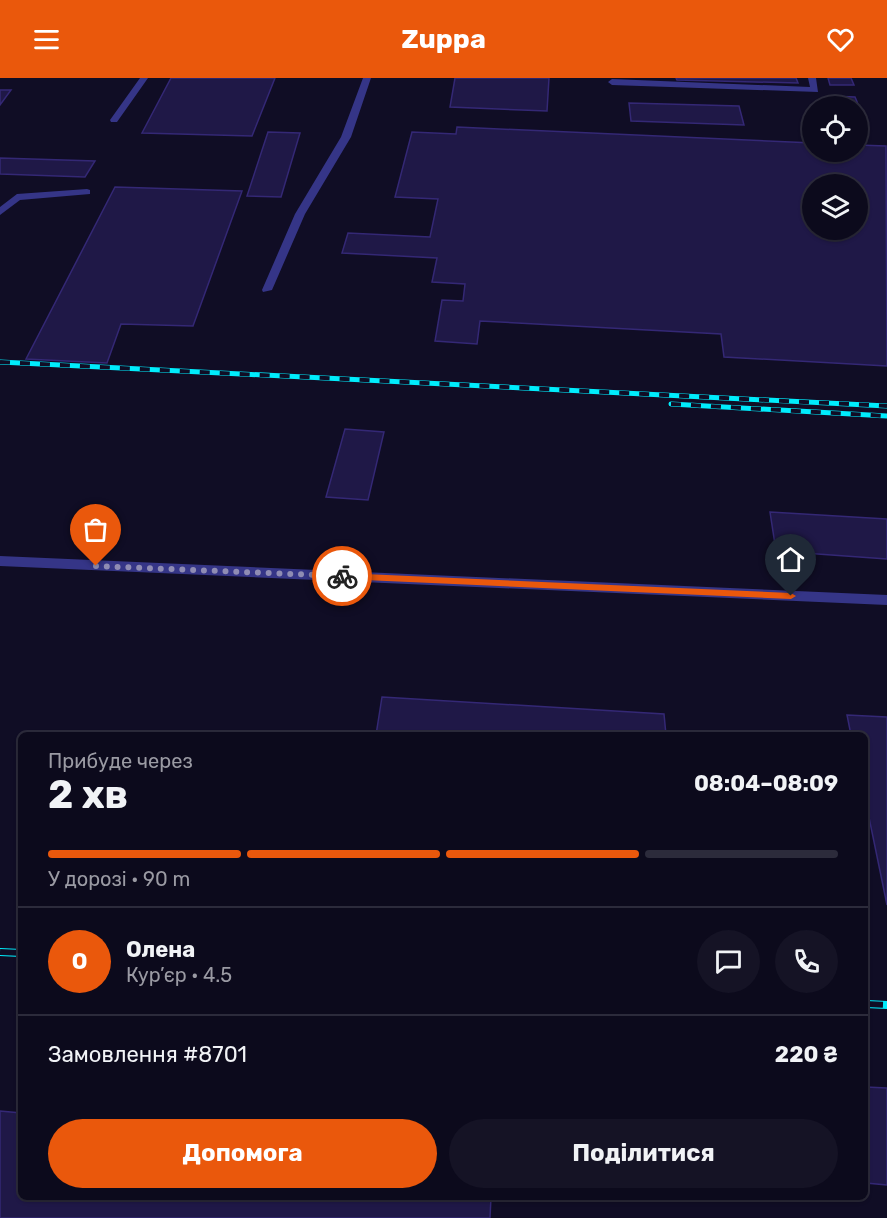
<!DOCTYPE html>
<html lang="uk">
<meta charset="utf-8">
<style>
body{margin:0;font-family:Rubik,sans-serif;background:#151325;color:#f1f3f6;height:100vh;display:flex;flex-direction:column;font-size:22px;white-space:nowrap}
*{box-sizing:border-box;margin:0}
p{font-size:20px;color:#9a9aa3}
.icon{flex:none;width:33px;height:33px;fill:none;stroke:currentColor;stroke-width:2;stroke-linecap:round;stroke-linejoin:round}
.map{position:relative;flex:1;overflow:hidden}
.sheet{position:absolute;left:18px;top:654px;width:850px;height:468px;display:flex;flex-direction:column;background:#0c0a1c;border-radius:9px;box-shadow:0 2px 4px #0004,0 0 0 2px #2c2b3b}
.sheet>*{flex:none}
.tools{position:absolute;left:802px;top:18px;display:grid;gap:12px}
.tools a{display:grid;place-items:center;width:66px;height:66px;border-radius:50%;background:#0c0a1c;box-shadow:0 2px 4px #0004,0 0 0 2px #2c2b3b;font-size:30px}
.pin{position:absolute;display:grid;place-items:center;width:51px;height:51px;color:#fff;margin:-62px -26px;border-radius:50% 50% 50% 0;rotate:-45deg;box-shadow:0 0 6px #0007}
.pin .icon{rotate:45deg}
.courier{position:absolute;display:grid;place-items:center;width:60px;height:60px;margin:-30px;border:4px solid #ea580c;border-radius:50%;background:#fff;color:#222;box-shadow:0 2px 8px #0007}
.head em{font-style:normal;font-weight:700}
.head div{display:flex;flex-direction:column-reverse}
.head{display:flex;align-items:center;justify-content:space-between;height:102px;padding:0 30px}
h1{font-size:39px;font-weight:700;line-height:45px}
.bar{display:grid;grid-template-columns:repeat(4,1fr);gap:9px 6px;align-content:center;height:72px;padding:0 30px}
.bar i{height:8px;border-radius:4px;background:#2c2b3b}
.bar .active{background:#ea580c}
.bar p{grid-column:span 4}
.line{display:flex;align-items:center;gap:15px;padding:0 30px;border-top:2px solid #2c2b3b}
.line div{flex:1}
.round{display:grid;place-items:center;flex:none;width:63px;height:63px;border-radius:32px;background:#151325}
.action{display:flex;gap:12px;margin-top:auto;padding:12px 30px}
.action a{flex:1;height:69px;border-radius:36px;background:#ea580c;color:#fff;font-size:24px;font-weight:700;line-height:69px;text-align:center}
.action a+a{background:#151325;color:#f1f3f6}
header{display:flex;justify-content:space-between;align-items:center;height:78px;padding:0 30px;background:#ea580c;color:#fff;font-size:27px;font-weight:700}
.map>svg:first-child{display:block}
.building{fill:#1f1847;stroke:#342875;stroke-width:1.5;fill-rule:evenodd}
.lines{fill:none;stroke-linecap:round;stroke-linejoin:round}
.service{fill:#353587;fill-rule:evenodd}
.rail-far1-casing{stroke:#00ecfc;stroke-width:5}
.rail-casing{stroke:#00ecfc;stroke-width:8}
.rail-far1{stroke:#100d25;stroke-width:4;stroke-dasharray:10;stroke-linecap:butt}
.rail{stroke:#100d25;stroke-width:6;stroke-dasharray:17;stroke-linecap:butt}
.route{fill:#ea580c}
.done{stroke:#8f8cb3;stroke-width:6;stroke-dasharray:0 10.8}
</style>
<header><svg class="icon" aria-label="menu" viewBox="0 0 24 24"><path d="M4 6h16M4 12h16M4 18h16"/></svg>Zuppa<svg class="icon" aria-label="heart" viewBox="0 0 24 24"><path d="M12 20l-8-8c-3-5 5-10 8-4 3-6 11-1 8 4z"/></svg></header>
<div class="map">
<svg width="887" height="1140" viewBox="0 0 887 1140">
<rect width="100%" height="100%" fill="#100d25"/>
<path class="building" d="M171,0H275L252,58L142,55Z
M455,0H549L547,33L450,29Z
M676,0H796L798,5L677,2Z
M828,0H851L854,7H830Z
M0,12H11L0,27Z
M829,18L855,19L868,50H858V28H833Z
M629,25L739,28L744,47L631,43Z
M457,49L813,65V74H858V67L886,68L887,288L724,279L721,256L480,243L477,266L435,263L442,222L463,223L465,206L432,204L437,180L342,175L348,155L430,159L438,121L395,119L412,54L456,56ZM813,106H858V152H813Z
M268,54L300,55L281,119L247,118Z
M0,80L95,83L85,99L0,96Z
M115,109L242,113L193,248L121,246L107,285L26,281Z
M345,351L384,354L368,422L326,419Z
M770,434L887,441V481L776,473Z
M382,619L664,636L666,657H376Z
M847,637L887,639V827L866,725V657H851Z
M866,1009L887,1010V1107L866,1105Z
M0,1033L21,1035V1119H491L490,1140H0Z"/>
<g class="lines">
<path class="service" d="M140,0H148L117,44H111L110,42Z
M363,0H371L351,59L305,136L272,212L263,214L262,212L295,136L341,59Z
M808,0H816L818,14L612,7L608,4L612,1L810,9Z
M87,111L90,112V116L20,122L0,137V129L17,116Z
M0,478L887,517V527L0,488Z"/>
<defs>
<path id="rail-far1" d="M0,284L887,328
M671,326L887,338"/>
<path id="rail" d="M0,874L21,875
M866,926L887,927"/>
</defs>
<use href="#rail-far1" class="rail-far1-casing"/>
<use href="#rail" class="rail-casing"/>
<use href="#rail-far1" class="rail-far1"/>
<use href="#rail" class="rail"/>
</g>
<path class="route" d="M342,495L791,515L796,518L791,521L342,501L337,498Z"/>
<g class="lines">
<path class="done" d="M96,488L342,498"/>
</g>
</svg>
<div class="tools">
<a><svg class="icon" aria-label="locate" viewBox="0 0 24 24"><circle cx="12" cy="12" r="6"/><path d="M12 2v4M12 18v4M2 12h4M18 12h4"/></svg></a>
<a><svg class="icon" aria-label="layers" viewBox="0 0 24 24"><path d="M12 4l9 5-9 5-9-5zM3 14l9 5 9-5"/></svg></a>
</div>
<div class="pin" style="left:96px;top:488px;background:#ea580c"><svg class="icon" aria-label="bag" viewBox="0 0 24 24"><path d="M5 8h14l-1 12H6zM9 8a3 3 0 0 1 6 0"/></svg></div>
<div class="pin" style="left:791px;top:518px;background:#1f2937"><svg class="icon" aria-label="home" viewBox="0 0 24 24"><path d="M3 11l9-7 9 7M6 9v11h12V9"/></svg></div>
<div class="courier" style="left:342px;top:498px"><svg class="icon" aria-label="bike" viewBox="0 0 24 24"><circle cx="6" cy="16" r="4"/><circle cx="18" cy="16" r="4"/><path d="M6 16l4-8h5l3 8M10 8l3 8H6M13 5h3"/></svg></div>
<section class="sheet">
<div class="head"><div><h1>2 хв</h1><p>Прибуде через</p></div><em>08:04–08:09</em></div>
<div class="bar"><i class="active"></i><i class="active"></i><i class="active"></i><i></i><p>У дорозі · 90 m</p></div>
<div class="line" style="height:108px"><b class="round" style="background:#ea580c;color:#fff">О</b><div><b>Олена</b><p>Кур’єр · 4.5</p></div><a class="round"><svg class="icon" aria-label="chat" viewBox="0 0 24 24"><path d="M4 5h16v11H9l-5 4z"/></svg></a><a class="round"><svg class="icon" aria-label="phone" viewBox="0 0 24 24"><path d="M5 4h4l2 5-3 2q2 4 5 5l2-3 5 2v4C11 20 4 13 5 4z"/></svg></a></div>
<div class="line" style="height:78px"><div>Замовлення #8701</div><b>220 ₴</b></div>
<div class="action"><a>Допомога</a><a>Поділитися</a></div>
</section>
</div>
